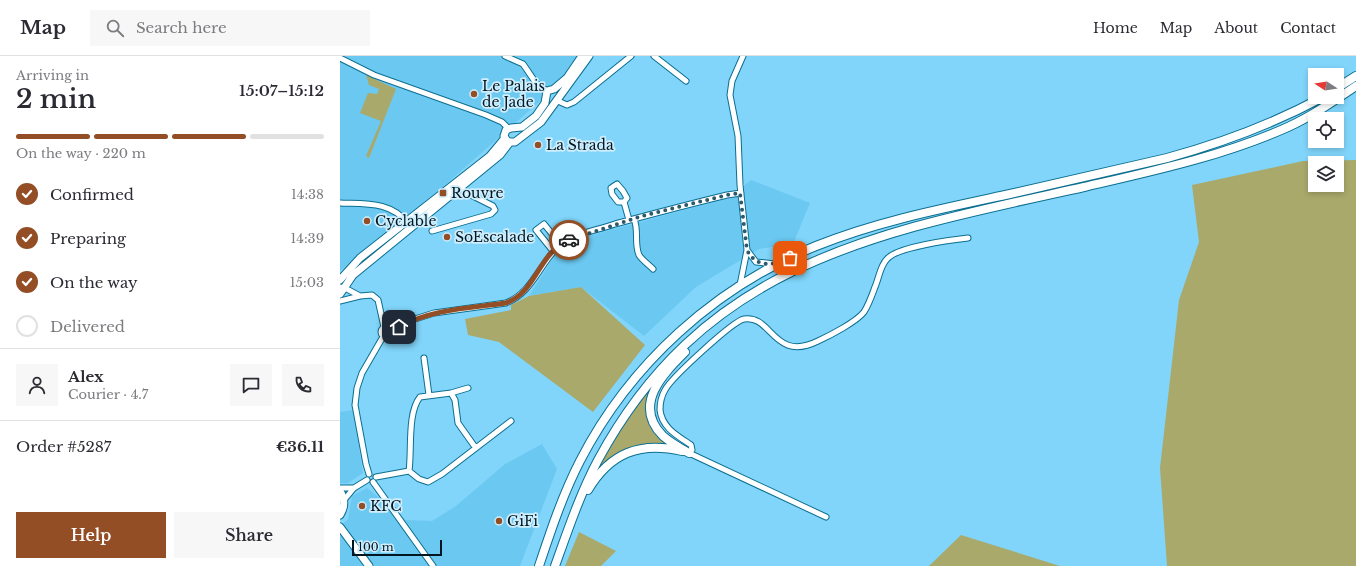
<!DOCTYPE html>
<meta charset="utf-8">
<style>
body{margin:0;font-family:"Libre Baskerville",serif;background:#f7f7f7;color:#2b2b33;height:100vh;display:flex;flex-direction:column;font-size:15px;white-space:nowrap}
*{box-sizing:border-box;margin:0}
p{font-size:13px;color:#7c7c81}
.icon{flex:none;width:22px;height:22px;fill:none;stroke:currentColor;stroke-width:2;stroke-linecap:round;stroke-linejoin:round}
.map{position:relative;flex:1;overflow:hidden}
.panel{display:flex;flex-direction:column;background:#fff;width:340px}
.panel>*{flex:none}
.needle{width:26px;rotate:282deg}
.fabs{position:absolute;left:968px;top:12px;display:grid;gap:8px}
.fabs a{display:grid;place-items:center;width:36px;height:36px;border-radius:0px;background:#fff;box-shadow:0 2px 6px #0003;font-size:20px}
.scale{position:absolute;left:12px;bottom:10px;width:90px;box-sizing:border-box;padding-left:4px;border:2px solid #001621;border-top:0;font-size:11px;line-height:14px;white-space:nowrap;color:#001621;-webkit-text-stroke:3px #cfeefd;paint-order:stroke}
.pin{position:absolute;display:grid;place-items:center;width:34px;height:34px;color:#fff;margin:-17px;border-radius:8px;box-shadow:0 2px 6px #0006}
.courier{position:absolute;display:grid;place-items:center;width:40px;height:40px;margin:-20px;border:3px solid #944e26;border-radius:50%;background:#fff;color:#222;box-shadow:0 1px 5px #0007}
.head em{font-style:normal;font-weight:600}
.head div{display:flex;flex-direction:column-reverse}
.head{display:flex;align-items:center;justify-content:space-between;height:68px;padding:0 16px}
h1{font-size:26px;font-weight:600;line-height:30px}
.bar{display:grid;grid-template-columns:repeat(4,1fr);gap:6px 4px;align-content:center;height:48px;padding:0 16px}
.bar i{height:5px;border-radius:3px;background:#e1e1e2}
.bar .on{background:#944e26}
.bar p{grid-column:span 4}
.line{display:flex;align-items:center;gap:10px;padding:0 16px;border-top:1px solid #e1e1e2}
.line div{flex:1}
.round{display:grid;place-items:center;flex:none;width:42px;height:42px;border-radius:0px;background:#f7f7f7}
ol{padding:0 16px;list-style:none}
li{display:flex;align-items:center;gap:12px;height:44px}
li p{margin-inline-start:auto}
li .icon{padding:4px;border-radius:50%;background:#944e26;color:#fff;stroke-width:4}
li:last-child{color:#7c7c81}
li i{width:22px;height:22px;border:2px solid #e1e1e2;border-radius:50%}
.action{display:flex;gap:8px;margin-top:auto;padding:8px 16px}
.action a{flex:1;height:46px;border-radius:0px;background:#944e26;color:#fff;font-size:16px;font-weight:600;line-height:46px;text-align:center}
.action a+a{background:#f7f7f7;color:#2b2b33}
header{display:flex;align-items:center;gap:24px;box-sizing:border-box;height:56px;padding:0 20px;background:#fff;border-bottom:1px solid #e1e1e2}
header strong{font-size:19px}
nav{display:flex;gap:22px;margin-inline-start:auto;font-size:14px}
.search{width:280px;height:36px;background:#f7f7f7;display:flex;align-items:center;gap:10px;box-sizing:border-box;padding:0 14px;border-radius:0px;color:#7c7c81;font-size:15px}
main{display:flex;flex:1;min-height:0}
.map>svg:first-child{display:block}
.built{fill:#6bc8f0}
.green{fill:#a9a96c;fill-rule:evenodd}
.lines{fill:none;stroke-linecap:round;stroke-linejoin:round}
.street-casing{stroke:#0b6f91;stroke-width:7}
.secondary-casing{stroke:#0b6f91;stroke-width:9}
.primary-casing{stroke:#0b6f91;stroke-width:10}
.street{stroke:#fff;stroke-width:5}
.secondary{stroke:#fff;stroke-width:7}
.primary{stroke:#fff;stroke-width:8}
.done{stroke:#2d596d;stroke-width:4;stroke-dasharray:0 7.2}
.route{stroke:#944e26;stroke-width:5}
.poi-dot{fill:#944e26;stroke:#cfeefd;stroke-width:1.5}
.labels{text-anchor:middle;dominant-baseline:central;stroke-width:3.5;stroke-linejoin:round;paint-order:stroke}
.poi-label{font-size:14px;fill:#001621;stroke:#cfeefd;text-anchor:start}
</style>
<header>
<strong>Map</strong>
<div class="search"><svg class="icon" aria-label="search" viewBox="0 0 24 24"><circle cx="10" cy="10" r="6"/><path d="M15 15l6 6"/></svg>Search here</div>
<nav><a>Home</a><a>Map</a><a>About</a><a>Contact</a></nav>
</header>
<main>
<section class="panel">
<div class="head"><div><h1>2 min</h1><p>Arriving in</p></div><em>15:07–15:12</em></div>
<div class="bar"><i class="on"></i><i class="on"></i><i class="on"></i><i></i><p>On the way · 220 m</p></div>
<ol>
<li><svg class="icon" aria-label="check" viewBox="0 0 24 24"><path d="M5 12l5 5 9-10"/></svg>Confirmed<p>14:38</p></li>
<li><svg class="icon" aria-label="check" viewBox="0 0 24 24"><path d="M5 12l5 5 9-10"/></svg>Preparing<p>14:39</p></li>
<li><svg class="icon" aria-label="check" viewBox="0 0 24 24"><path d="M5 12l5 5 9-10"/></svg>On the way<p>15:03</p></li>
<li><i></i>Delivered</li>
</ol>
<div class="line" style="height:72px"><a class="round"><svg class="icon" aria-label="person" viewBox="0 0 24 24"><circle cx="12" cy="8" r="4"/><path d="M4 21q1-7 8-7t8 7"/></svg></a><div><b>Alex</b><p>Courier · 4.7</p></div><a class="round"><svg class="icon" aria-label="chat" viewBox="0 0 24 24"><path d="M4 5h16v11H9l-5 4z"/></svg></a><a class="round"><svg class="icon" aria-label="phone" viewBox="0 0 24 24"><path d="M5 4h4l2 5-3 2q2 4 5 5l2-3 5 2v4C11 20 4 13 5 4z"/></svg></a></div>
<div class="line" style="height:52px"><div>Order #5287</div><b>€36.11</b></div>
<div class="action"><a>Help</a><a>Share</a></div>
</section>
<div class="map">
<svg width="1016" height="510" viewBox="0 0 1016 510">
<rect width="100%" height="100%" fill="#81d5fa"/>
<path class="built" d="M0,0H240L225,23L155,85L105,129L30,189L3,213L0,214Z
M411,124L470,147L453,188L419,193L356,231L304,280L241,231L189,240L215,199L245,181L388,142Z
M13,354L23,417L8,427H0V356Z
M202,388L217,413L180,510H0V471L8,463L12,440L27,432L66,464L92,465L116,450L165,408Z"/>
<path class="green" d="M26,19L56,33L29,102L26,100L41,65L20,57L28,37L37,38L39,33L29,29Z
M1016,104V510H827L820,412L839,244L859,186L852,129L963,105ZM975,107H997V129H975Z
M241,231L305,289L253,356L159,286L128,279L125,263L171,254V249L189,240Z
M310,332L308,356L329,389L301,390L260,412C267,387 294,353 310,332Z
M239,476L276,495L261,510H225Z
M621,479L720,510H589Z"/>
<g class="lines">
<defs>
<path id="street" d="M165,0L183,8L196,27L207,35
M314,0L346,25
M0,2L34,19L146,59L162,66L168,72
M218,45L227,49L234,46L291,0
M284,146H278L272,138L271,132L277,128L283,135L287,142L284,146L289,164
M0,147C25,148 52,145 68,168
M294,163C299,174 294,187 299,199C302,204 309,209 313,213
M92,175L151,158L155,154L153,150L125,136L119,128
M407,194L416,206L435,208
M213,195L196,174L204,168L221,189
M400,229L407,194L400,129L398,80L390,39L392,25L403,0
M0,231L5,232L20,240
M0,245L20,240L32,239L38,244L44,271
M41 276a5 5 0 1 1 10 0a5 5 0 1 1-10 0Z
M51,274L72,264L94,257L166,247C197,235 201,197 231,182C244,176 261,173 275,168C312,158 350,148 387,139L401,137
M84,302L89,339
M111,337L128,332
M69,415C72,395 67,357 80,341L111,337L115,344L118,367L135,391
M29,418L26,408L15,349L17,332L22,317L44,279
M36,421L69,415L79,423L88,426L102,418L171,365
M33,426L93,510
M0,432H14
M4,444L14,432L27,424
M486,461L349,397L352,394L351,389C338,380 322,372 320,354C320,348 322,339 325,334C331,322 393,265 404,263C432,258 433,307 478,285C491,279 516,266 524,256C529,248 532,239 535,231C539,222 540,210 547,203C557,191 611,184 628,182"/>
<path id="secondary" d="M167,85L164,80L166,74L171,72L182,71L196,60L205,47L207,35L214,33L227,22L242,0
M170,86H175L201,66L249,0
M0,224L20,202L150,100L165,82
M0,238L13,219L160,99L170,86
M0,435C5,443 5,451 0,459
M0,471L29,510"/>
<path id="primary" d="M997,32L1016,20
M345,296C323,318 292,349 323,380C331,387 340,392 349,397
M248,434C270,397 300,385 342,395
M199,510C211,474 223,438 240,405C290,308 375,231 476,190C538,165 605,152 670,138C723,126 775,114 827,102C882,87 933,68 983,41
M215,510C228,474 240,438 258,404C366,204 541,176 744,131C813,115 883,100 948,71C972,60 994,45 1016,30"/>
</defs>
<use href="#street" class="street-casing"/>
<use href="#secondary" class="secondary-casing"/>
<use href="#primary" class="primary-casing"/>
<use href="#street" class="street"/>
<use href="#secondary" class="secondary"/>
<use href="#primary" class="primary"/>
</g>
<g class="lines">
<path class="done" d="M229,184L302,160L387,139L400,137L407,194C416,212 434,210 450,202"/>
<path class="route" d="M59,271C92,253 130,252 166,247C190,238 195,215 211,197C216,192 223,188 229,184"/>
</g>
<g class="poi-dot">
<circle cx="134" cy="38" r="4"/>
<circle cx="198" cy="89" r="4"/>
<rect x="99" y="133" width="8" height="8" rx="2"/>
<circle cx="27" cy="165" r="4"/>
<circle cx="107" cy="181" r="4"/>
<circle cx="22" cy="450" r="4"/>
<circle cx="159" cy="465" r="4"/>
</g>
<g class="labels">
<g class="poi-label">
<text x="142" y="30">Le Palais<tspan x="142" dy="16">de Jade</tspan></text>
<text x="206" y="89">La Strada</text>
<text x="111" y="137">Rouvre</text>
<text x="35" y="165">Cyclable</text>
<text x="115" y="181">SoEscalade</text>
<text x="30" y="450">KFC</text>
<text x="167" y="465">GiFi</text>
</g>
</g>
</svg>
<div class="fabs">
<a><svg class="needle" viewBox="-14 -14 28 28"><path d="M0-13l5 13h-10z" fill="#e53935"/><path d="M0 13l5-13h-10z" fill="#7c7c81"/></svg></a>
<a><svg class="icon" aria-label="locate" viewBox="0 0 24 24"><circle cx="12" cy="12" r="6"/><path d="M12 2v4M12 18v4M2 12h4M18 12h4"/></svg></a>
<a><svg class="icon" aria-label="layers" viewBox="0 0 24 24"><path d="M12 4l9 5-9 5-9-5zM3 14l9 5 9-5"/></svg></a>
</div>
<div class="scale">100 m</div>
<div class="pin" style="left:450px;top:202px;background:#ea580c"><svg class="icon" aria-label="bag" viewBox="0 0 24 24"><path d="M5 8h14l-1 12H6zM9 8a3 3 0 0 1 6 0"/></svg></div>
<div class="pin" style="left:59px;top:271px;background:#1f2937"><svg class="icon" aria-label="home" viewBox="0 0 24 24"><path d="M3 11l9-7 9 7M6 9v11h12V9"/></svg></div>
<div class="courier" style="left:229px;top:184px"><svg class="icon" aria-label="car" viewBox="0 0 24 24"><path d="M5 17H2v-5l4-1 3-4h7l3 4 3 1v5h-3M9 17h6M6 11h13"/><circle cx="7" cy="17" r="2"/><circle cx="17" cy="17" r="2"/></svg></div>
</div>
</main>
